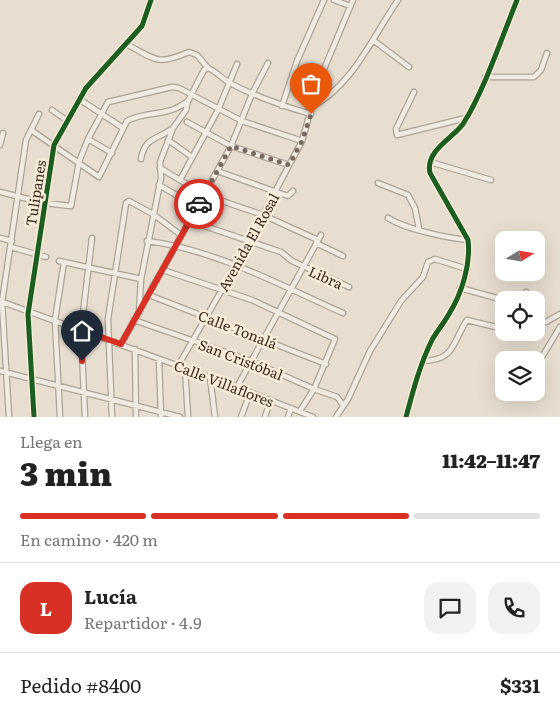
<!DOCTYPE html>
<html lang="es">
<meta charset="utf-8">
<style>
body{margin:0;font-family:Literata,serif;background:#f2f2f2;color:#222;height:100vh;display:flex;flex-direction:column;font-size:19px;white-space:nowrap}
*{box-sizing:border-box;margin:0}
p{font-size:16px;color:#767676}
.icon{flex:none;width:28px;height:28px;fill:none;stroke:currentColor;stroke-width:2;stroke-linecap:round;stroke-linejoin:round}
.map{position:relative;height:417px;overflow:hidden}
.details{display:flex;flex-direction:column;background:#fff;flex:1}
.details>*{flex:none}
.needle{width:32px;rotate:79deg}
.controls{position:absolute;left:495px;top:231px;display:grid;gap:10px}
.controls a{display:grid;place-items:center;width:50px;height:50px;border-radius:10px;background:#fff;box-shadow:0 5px 20px #0002;font-size:25px}
.pin{position:absolute;display:grid;place-items:center;width:42px;height:42px;color:#fff;margin:-51px -21px;border-radius:50% 50% 50% 0;rotate:-45deg;box-shadow:0 0 5px #0007}
.pin .icon{rotate:45deg}
.courier{position:absolute;display:grid;place-items:center;width:50px;height:50px;margin:-25px;border:4px solid #d93025;border-radius:50%;background:#fff;color:#222;box-shadow:0 1px 6px #0007}
.head em{font-style:normal;font-weight:800}
.head div{display:flex;flex-direction:column-reverse}
.head{display:flex;align-items:center;justify-content:space-between;height:85px;padding:0 20px}
h1{font-size:32px;font-weight:800;line-height:38px}
.bar{display:grid;grid-template-columns:repeat(4,1fr);gap:8px 5px;align-content:center;height:60px;padding:0 20px}
.bar i{height:6px;border-radius:4px;background:#e0e0e0}
.bar .current{background:#d93025}
.bar p{grid-column:span 4}
.line{display:flex;align-items:center;gap:12px;padding:0 20px;border-top:1px solid #e0e0e0}
.line div{flex:1}
.round{display:grid;place-items:center;flex:none;width:52px;height:52px;border-radius:15px;background:#f2f2f2}
.map>svg:first-child{display:block}
.lines{fill:none;stroke-linecap:round;stroke-linejoin:round}
.minor-casing{stroke:#ada498;stroke-width:7}
.minor{stroke:#efeae2;stroke-width:4.5}
.cycleway-casing{stroke:#f7ecd7;stroke-width:8}
.cycleway{stroke:#1b5e20;stroke-width:5}
.done{stroke:#786a5e;stroke-width:5;stroke-dasharray:0 9}
.route{stroke:#d93025;stroke-width:6}
.labels{text-anchor:middle;dominant-baseline:central;stroke-width:5;stroke-linejoin:round;paint-order:stroke}
.street-label{font-size:14px;fill:#3c2c20;stroke:#f7ecd7}
</style>
<div class="map">
<svg width="560" height="417" viewBox="0 0 560 417">
<rect width="100%" height="100%" fill="#e7ded0"/>
<g class="lines">
<defs>
<path id="minor" d="M334,0L350,6
M373,40L409,67
M126,44C157,60 156,66 189,52L197,55L208,68
M485,77H534L541,70L547,53
M414,92L396,129L397,135L466,118
M79,99L123,128
M282,106L297,61L324,0
M311,107C352,87 373,36 398,0
M52,110L66,120
M187,122L231,146L289,165
M31,130L99,177L127,121C148,110 166,118 188,101
M88,139L112,153
M168,140L192,157
M0,145L3,133
M141,159C145,136 158,140 173,128
M430,162L491,180
M160,168L205,195L263,215L318,240
M217,171L288,196L293,191
M180,180L218,110L237,64
M378,183L408,195L415,208L419,229
M159,185L197,207
M0,192L44,203L71,206L79,162L88,139L108,102L172,87L179,88L242,121L302,141
M388,218C405,229 447,238 468,240
M190,221L281,252L292,261L349,287
M0,238L12,241
M147,241C214,249 282,286 343,313
M316,243L343,256
M11,247L46,257
M59,261L141,279
M163,270L252,300L335,339L314,389L300,411
M460,288L504,300
M149,295L326,364
M522,300L526,292
M0,301L237,387L313,417
M139,312L141,279L161,178L160,162L173,128L186,110L188,101L204,70L208,68C216,71 222,79 230,83C256,97 283,106 311,114
M134,320L251,361L314,389L337,397L343,405
M536,323L546,322L560,314
M121,344L231,146L252,94L268,63
M135,349L136,417
M159,359L161,417
M423,361C456,360 452,342 467,320L504,329
M178,366L235,267L302,141L319,81L353,0
M536,367L560,327
M185,368L188,417
M0,371L180,417
M210,377L215,417
M237,387L321,235
M9,417L2,302L26,140L39,114
M34,417L28,314L54,145L86,88L142,26L151,0
M60,417L55,320L64,262
M85,417L81,330L92,238
M112,417L108,319L126,203L129,201L153,214L181,235
M241,417L250,393
M265,417L270,401
M288,417L291,408
M336,417L348,399L370,351L401,301L423,277L428,262L435,259L467,269
M406,417C413,391 420,364 432,340C437,331 444,323 449,314C462,293 471,264 468,240L430,173C425,151 452,139 463,124C484,91 502,37 517,0"/>
</defs>
<use href="#minor" class="minor-casing"/>
<use href="#minor" class="minor"/>
<defs>
<path id="cycleway" d="M34,417L28,314L54,145L86,88L142,26L151,0
M406,417C413,391 420,364 432,340C437,331 444,323 449,314C462,293 471,264 468,240L430,173C425,151 452,139 463,124C484,91 502,37 517,0"/>
</defs>
<use href="#cycleway" class="cycleway-casing"/>
<use href="#cycleway" class="cycleway"/>
</g>
<g class="lines">
<path class="done" d="M199,204L231,146L289,165L302,141L311,114"/>
<path class="route" d="M82,361L81,330L121,344L199,204"/>
</g>
<g class="labels">
<g class="street-label">
<text transform="translate(35 193) rotate(-81)">Tulipanes</text>
<text transform="translate(248 242) rotate(-61)">Avenida El Rosal</text>
<text transform="translate(326 277) rotate(24)">Libra</text>
<text transform="translate(238 329) rotate(21)">Calle Tonalá</text>
<text transform="translate(241 359) rotate(21)">San Cristóbal</text>
<text transform="translate(224 383) rotate(21)">Calle Villaflores</text>
</g>
</g>
</svg>
<div class="controls">
<a><svg class="needle" viewBox="-14 -14 28 28"><path d="M0-13l5 13h-10z" fill="#e53935"/><path d="M0 13l5-13h-10z" fill="#767676"/></svg></a>
<a><svg class="icon" aria-label="locate" viewBox="0 0 24 24"><circle cx="12" cy="12" r="6"/><path d="M12 2v4M12 18v4M2 12h4M18 12h4"/></svg></a>
<a><svg class="icon" aria-label="layers" viewBox="0 0 24 24"><path d="M12 4l9 5-9 5-9-5zM3 14l9 5 9-5"/></svg></a>
</div>
<div class="pin" style="left:311px;top:114px;background:#ea580c"><svg class="icon" aria-label="bag" viewBox="0 0 24 24"><path d="M5 8h14l-1 12H6zM9 8a3 3 0 0 1 6 0"/></svg></div>
<div class="pin" style="left:82px;top:361px;background:#1f2937"><svg class="icon" aria-label="home" viewBox="0 0 24 24"><path d="M3 11l9-7 9 7M6 9v11h12V9"/></svg></div>
<div class="courier" style="left:199px;top:204px"><svg class="icon" aria-label="car" viewBox="0 0 24 24"><path d="M5 17H2v-5l4-1 3-4h7l3 4 3 1v5h-3M9 17h6M6 11h13"/><circle cx="7" cy="17" r="2"/><circle cx="17" cy="17" r="2"/></svg></div>
</div>
<section class="details">
<div class="head"><div><h1>3 min</h1><p>Llega en</p></div><em>11:42–11:47</em></div>
<div class="bar"><i class="current"></i><i class="current"></i><i class="current"></i><i></i><p>En camino · 420 m</p></div>
<div class="line" style="height:90px"><b class="round" style="background:#d93025;color:#fff">L</b><div><b>Lucía</b><p>Repartidor · 4.9</p></div><a class="round"><svg class="icon" aria-label="chat" viewBox="0 0 24 24"><path d="M4 5h16v11H9l-5 4z"/></svg></a><a class="round"><svg class="icon" aria-label="phone" viewBox="0 0 24 24"><path d="M5 4h4l2 5-3 2q2 4 5 5l2-3 5 2v4C11 20 4 13 5 4z"/></svg></a></div>
<div class="line" style="height:65px"><div>Pedido #8400</div><b>$331</b></div>
</section>
